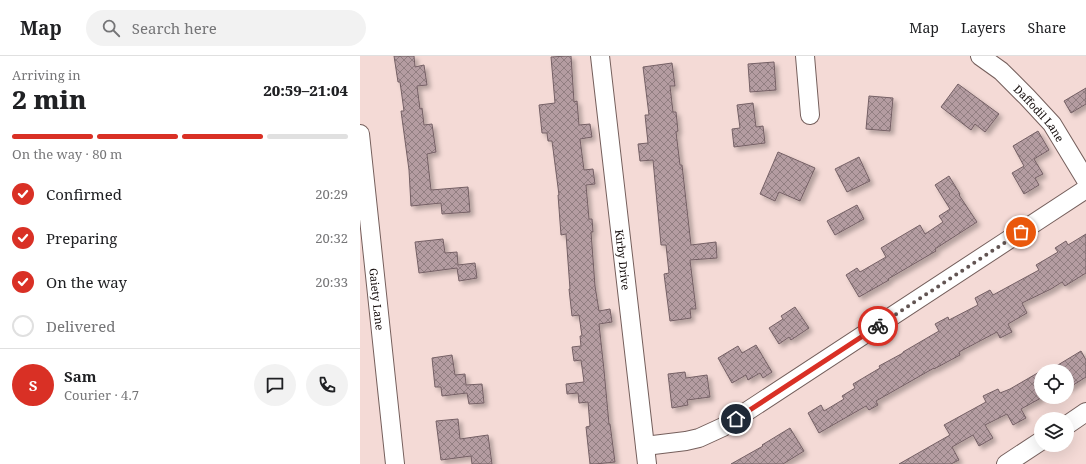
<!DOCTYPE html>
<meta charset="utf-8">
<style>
body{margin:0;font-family:"Noto Serif",serif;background:#f2f2f2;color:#202124;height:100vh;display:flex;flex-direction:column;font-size:15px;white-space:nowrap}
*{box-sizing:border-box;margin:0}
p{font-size:13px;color:#757577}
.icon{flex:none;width:22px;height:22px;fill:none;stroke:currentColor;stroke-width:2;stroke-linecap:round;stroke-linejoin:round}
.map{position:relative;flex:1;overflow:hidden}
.details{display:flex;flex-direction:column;background:#fff;width:360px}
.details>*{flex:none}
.buttons{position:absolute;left:674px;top:308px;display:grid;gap:8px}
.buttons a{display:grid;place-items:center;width:40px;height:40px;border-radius:50%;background:#fff;box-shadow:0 4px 16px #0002;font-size:20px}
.pin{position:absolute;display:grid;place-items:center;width:34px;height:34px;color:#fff;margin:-17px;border:2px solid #fff;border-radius:50%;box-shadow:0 1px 4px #0007}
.courier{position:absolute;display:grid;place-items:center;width:40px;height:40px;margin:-20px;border:3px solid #d93025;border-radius:50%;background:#fff;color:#222;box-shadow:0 1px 5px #0007}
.summary em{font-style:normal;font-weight:800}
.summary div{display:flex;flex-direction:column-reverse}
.summary{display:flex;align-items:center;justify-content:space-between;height:68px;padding:0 12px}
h1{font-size:26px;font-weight:800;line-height:30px}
.bar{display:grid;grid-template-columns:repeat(4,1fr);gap:6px 4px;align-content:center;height:48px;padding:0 12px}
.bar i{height:5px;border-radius:3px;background:#e0e0e0}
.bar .current{background:#d93025}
.bar p{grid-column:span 4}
.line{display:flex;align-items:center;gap:10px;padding:0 12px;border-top:1px solid #e0e0e0}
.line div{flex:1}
.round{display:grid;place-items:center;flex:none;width:42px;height:42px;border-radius:21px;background:#f2f2f2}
ol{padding:0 12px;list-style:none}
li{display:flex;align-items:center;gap:12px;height:44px}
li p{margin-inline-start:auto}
li .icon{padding:4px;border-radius:50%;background:#d93025;color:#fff;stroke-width:4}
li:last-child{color:#757577}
li i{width:22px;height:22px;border:2px solid #e0e0e0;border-radius:50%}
header{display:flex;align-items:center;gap:24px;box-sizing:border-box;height:56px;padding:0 20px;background:#fff;border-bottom:1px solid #e0e0e0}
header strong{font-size:19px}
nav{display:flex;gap:22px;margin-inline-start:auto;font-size:14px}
.search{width:280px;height:36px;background:#f2f2f2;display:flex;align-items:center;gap:10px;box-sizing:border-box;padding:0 14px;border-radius:22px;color:#757577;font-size:15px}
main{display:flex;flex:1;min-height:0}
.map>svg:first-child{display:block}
.building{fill:url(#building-cross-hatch);stroke:#756065;filter:url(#shadow)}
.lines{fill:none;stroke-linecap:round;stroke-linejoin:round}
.minor-casing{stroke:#755f5c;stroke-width:20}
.minor{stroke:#fff;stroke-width:18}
.done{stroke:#625452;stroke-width:4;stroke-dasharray:0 7.2}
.route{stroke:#d93025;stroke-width:5}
.labels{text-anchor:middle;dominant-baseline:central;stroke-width:4;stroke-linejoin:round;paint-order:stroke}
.street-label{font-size:11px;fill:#140c0b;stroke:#f4dad6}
</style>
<header>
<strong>Map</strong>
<div class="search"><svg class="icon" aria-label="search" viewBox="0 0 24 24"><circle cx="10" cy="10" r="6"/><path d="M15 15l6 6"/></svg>Search here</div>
<nav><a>Map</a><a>Layers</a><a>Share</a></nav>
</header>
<main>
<section class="details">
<div class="summary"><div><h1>2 min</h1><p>Arriving in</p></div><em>20:59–21:04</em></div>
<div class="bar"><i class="current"></i><i class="current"></i><i class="current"></i><i></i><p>On the way · 80 m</p></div>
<ol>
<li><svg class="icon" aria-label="check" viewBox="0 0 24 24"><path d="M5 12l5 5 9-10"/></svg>Confirmed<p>20:29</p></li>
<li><svg class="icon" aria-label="check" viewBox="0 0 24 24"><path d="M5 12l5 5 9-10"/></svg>Preparing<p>20:32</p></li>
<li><svg class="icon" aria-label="check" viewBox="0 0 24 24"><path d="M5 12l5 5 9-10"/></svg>On the way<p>20:33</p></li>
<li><i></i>Delivered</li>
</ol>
<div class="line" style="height:72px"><b class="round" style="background:#d93025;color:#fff">S</b><div><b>Sam</b><p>Courier · 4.7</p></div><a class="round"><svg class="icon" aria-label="chat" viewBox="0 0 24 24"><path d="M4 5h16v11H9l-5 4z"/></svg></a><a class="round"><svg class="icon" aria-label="phone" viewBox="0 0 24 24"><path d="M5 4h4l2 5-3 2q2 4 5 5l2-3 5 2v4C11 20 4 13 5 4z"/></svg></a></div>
</section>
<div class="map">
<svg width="726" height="408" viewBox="0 0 726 408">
<defs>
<pattern id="building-cross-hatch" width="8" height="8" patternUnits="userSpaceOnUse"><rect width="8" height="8" fill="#b49ca1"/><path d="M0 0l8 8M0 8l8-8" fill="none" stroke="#917e81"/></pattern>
<filter id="shadow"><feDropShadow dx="3.5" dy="3.5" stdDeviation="2" flood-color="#0004"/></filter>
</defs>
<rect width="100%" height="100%" fill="#f4dad6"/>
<path class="building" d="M34,0H54L55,11L64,9L67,29L57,30L60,53L62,52L64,69L72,68L76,96L67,98L71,134L108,131L110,156L82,158L81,147L51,150L49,114L41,55H44L40,26H38Z
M207,0H211L214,46L217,45L219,69L230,68L232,81L220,83L224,114L233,113L235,128L226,129L229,163H232L233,176H231L235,230L239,255L250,253L252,266L239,268L244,314L249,368H250L255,406L235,408H230L226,371L230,370L228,346L219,347L218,337L207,338L206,328L224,326L221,304L214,305L212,291L221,290L220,280H222L219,259L212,260L209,233H210L206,178L201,179L198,139H199L192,85H188L187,77H182L179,49L195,47L191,1Z
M414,6L416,34L390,36L388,8Z
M312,7L315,30H310L313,56H316L318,75L316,76L320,109H322L331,189L356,186L357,202L330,204L336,253H330L331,262L310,265L304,218L309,217L306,189H301L293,104L280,105L278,88L288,87L285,59H289L283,11Z
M598,28L639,58L625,76L615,68L611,74L581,51Z
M726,32V48L711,57L704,45Z
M509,40L533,42L530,75L506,73Z
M393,47L396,71L403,70L405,87L374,91L372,73L380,72L377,49Z
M678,75L689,94L674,103L683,118L675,122L679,129L664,138L652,117L664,110L653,90Z
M418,96L455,112L440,145L419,136L415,145L400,138Z
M499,101L510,125L487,136L475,113Z
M589,120L600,138L599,139L617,166L575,193L576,195L528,223L529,224L499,241L486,219L497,212L500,216L526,201L521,192L560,169L565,178L583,166L579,160L590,153L575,129Z
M497,149L504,163L475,179L467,165Z
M726,178V217L705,230L702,226L691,233L662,247L667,257L648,268L652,276L640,282L637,276L599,296L600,299L574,313V312L516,345L518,349L509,354L506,350L459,377L448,357L461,349L464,355L484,343L482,340L495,332L493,328L520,312L519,310L543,297V296L579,275L575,268L588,261L589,264L618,249L615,242L630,234L633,239L679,214L676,209L698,196L695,192L706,185L708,189Z
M83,183L85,197L97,196L98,209L115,207L117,222L99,225L97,212L59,217L55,186Z
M435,251L449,272L431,284L429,281L419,288L409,272L423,263L421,260Z
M396,289L412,316L403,322L400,317L388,324L386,319L372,327L358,302L378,290L382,297Z
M721,295L726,304V321L707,333V315H688Z
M92,299L95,319L105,318L106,329L122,328L124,347L109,348L107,337L82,340L81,331H75L72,302Z
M681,315V342L661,353L666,362L653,369L647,358L625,369L633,382L619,390L613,379L592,391L599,404L591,408H539L590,379L584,369L626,346L623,340L638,333L640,337L650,333Z
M325,316L326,322L347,319L350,341L327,344L328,349L312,352L308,318Z
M98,363L100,383L128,379L132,408H112L111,400L81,404L76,365Z
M430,372L444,395L423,408H371L403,390L402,389Z"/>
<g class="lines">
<defs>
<g id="minor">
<path id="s1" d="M240,0L287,408"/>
<path d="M445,0L450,59"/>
<path id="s2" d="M620,0L641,15L667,41L692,68L726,124"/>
<path id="s3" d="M0,78L35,408"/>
<path d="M707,369L726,356"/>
<path d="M285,390L326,385L339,382L363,371L726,133"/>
<path d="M646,408L681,385"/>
</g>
</defs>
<use href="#minor" class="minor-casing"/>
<use href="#minor" class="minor"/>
</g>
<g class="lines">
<path class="done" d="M518,270L661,176"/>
<path class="route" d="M376,363L518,270"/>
</g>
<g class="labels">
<g class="street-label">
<text stroke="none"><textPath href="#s2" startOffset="83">Daffodil Lane</textPath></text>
<text stroke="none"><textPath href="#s1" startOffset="205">Kirby Drive</textPath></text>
<text stroke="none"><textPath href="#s3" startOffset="166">Gaiety Lane</textPath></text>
</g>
</g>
</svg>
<div class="buttons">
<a><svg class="icon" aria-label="locate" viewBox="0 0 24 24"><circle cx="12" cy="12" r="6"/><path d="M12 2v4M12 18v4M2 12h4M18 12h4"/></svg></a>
<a><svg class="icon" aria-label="layers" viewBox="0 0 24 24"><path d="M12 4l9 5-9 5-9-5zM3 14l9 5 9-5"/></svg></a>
</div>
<div class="pin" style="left:661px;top:176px;background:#ea580c"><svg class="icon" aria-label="bag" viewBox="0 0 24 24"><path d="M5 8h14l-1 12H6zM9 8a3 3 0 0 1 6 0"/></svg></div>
<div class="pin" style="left:376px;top:363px;background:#1f2937"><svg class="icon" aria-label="home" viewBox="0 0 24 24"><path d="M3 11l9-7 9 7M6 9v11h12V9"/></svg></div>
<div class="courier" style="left:518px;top:270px"><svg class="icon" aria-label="bike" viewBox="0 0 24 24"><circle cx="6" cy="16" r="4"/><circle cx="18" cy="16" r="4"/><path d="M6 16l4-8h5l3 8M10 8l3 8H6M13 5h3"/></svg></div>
</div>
</main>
